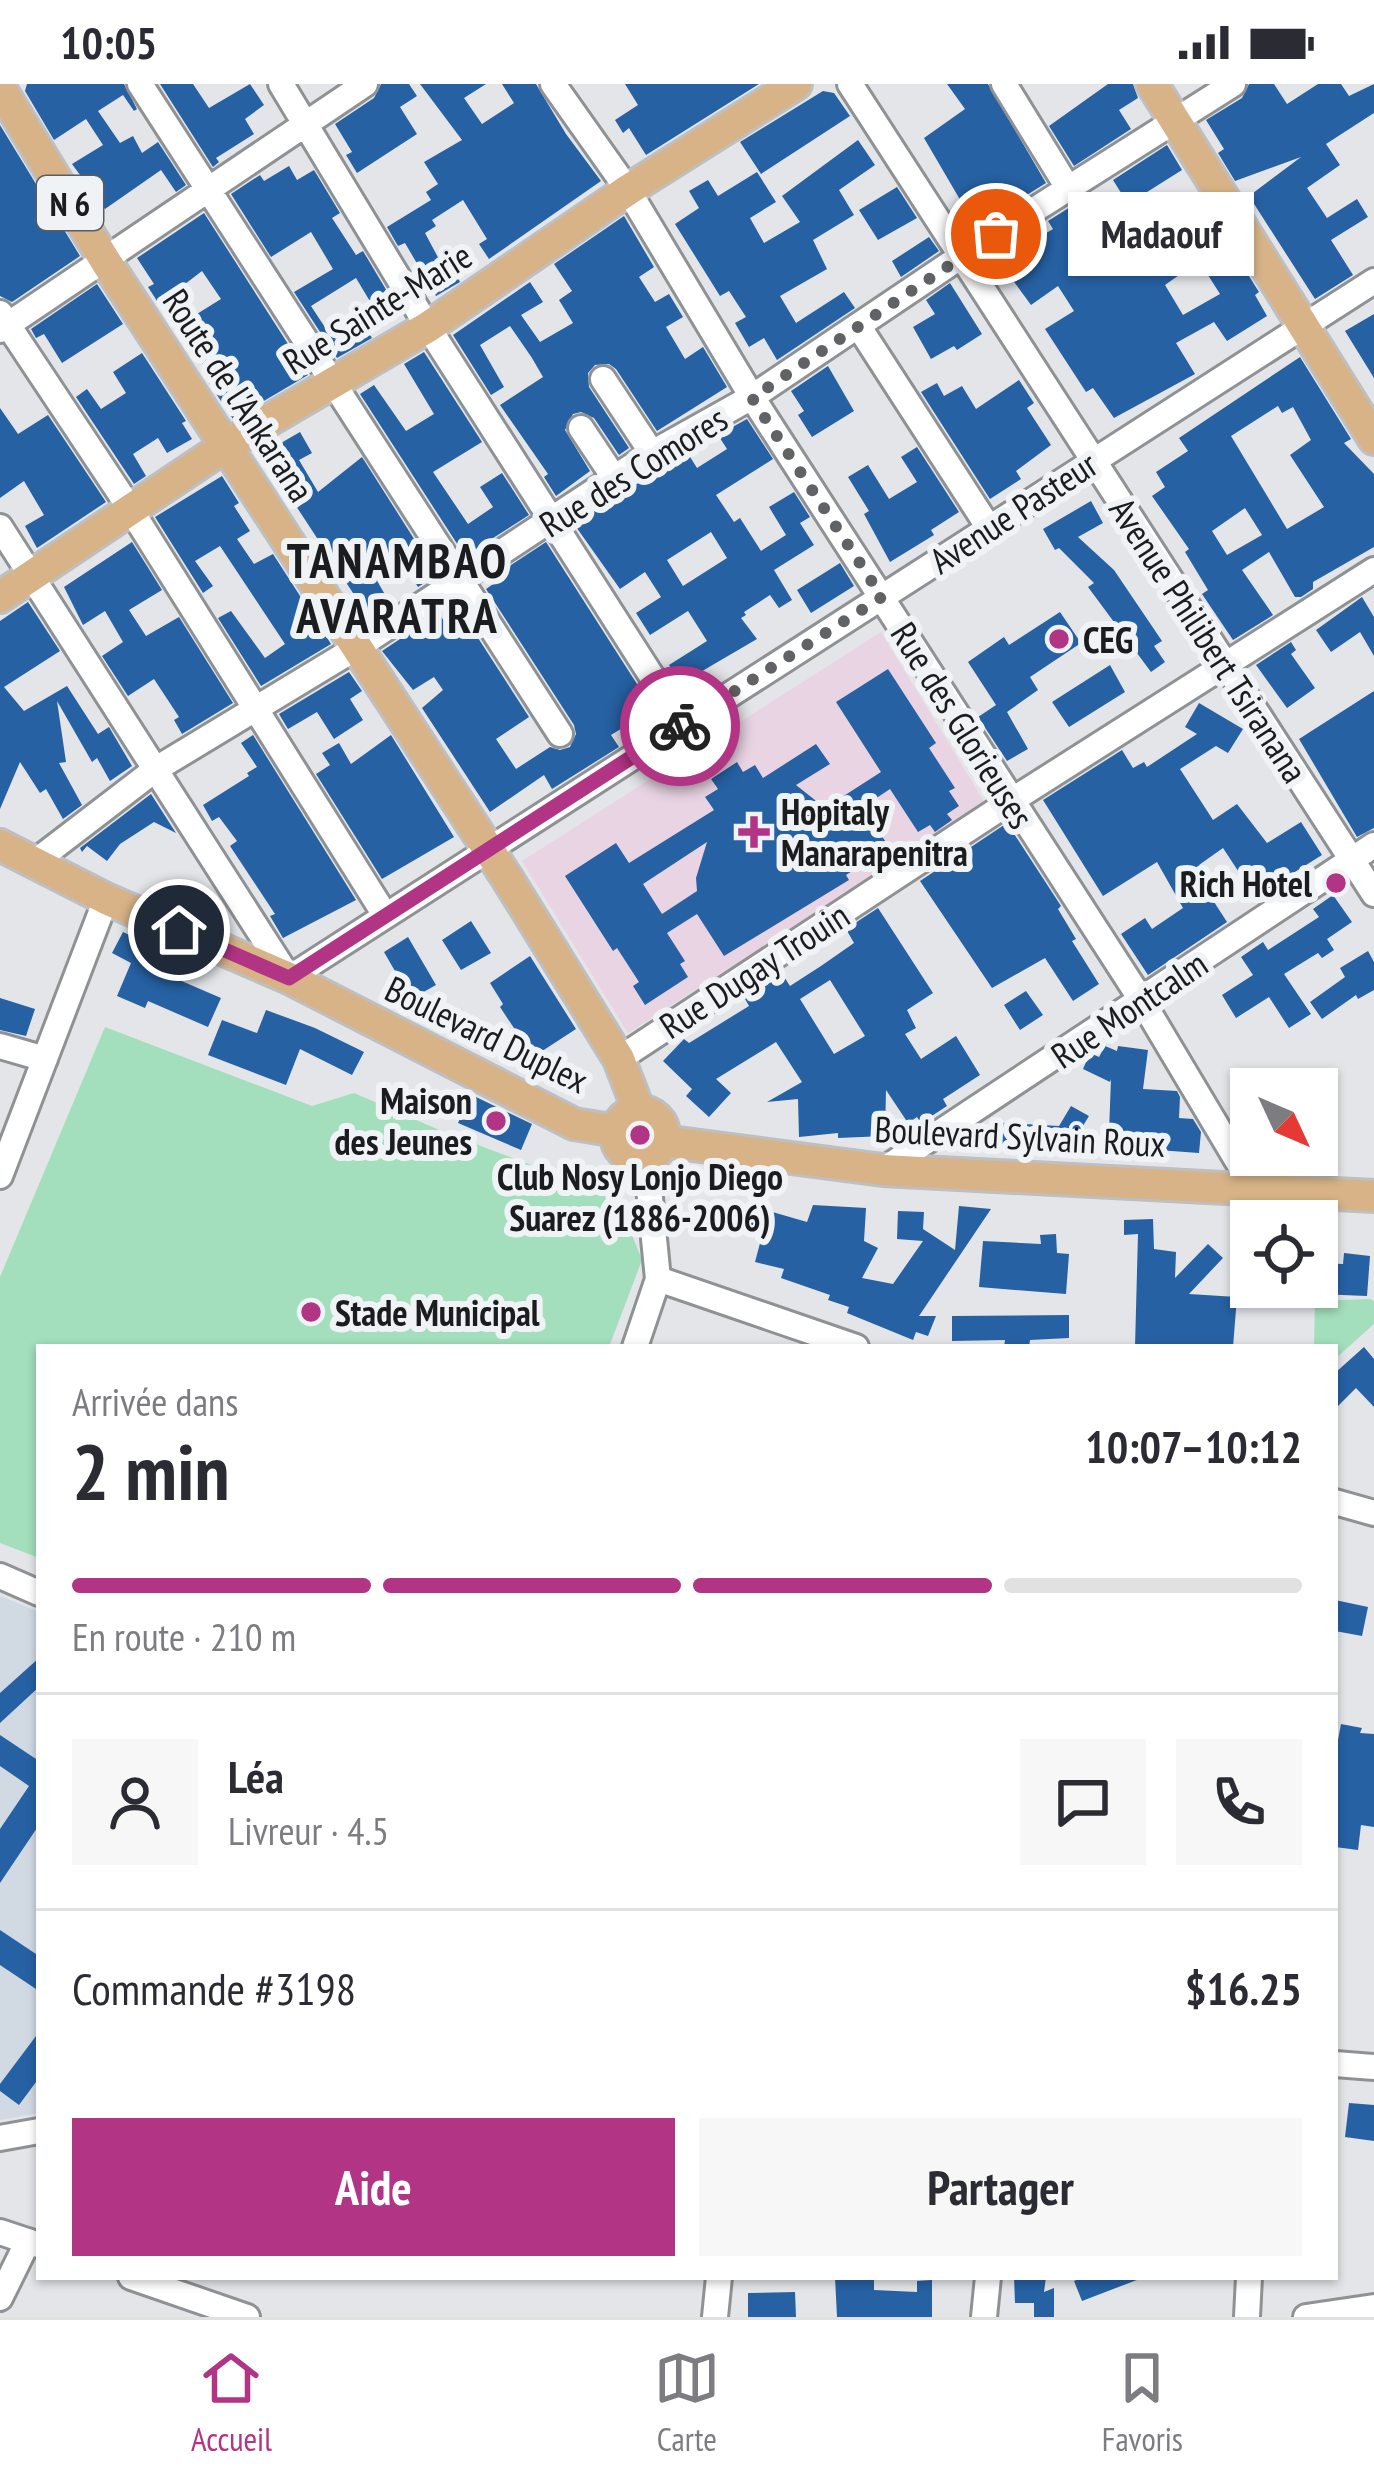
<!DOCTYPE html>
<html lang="fr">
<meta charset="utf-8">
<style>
body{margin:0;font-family:"PT Sans Narrow",sans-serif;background:#f7f7f7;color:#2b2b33;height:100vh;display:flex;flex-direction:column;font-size:45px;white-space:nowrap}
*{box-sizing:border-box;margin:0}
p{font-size:39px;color:#7c7c81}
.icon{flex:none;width:66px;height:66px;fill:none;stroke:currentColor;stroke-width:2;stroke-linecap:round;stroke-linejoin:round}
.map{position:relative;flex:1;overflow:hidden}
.drawer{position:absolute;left:36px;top:1260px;width:1302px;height:936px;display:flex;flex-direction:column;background:#fff;border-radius:0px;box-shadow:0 3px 9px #0004}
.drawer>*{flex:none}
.needle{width:78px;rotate:134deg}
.tools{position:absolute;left:1230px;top:984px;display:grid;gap:24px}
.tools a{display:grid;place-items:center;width:108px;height:108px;border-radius:0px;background:#fff;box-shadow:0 3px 9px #0004;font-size:60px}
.pin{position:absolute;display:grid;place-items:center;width:102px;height:102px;color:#fff;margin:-51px;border:6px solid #fff;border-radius:50%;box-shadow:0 3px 12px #0007}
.courier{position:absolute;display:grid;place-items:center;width:120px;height:120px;margin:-60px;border:9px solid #b23484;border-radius:50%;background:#fff;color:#222;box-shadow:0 3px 15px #0007}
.bubble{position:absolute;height:84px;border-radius:0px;background:#fff;box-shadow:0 3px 9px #0004;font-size:39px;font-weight:800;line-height:84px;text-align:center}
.headline em{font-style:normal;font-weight:800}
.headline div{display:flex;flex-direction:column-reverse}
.headline{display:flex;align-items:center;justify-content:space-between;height:204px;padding:0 36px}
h1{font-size:78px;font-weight:800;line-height:90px}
.bar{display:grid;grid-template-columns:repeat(4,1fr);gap:18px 12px;align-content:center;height:144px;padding:0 36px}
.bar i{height:15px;border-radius:9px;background:#e1e1e2}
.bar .current{background:#b23484}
.bar p{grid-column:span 4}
.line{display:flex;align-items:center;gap:30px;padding:0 36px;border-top:3px solid #e1e1e2}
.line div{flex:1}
.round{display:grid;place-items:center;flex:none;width:126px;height:126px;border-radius:0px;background:#f7f7f7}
.action{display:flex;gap:24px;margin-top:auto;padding:24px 36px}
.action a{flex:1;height:138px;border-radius:0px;background:#b23484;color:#fff;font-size:48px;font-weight:800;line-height:138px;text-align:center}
.action a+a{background:#f7f7f7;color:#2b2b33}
.status{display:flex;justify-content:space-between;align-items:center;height:84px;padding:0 60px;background:#fff;direction:ltr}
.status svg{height:33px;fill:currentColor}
.dock{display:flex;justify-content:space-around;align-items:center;height:168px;border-top:3px solid #e1e1e2;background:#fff;font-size:33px;color:#7c7c81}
.dock a{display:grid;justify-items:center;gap:6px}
.dock .current{color:#b23484}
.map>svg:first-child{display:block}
.built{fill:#d1d9e3}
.medical{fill:#e9d4e3}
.green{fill:#a3dfbc}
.building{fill:#2661a3;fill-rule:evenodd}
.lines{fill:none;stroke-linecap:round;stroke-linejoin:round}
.minor-casing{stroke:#8f9295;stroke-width:30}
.major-casing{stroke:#bfbfc0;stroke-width:36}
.minor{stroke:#fff;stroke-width:24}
.major{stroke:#d7b387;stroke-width:30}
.done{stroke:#616265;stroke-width:12;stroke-dasharray:0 21.6}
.route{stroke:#b23484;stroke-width:15}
.poi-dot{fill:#b23484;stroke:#f0f3f6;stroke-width:4.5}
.labels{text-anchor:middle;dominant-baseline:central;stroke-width:12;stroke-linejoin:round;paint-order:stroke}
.shield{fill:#f0f3f6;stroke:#5b5c5f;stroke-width:3}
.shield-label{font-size:33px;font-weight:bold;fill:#1b1c1e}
.street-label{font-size:36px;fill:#1b1c1e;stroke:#f0f3f6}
.poi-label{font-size:36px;font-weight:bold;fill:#1b1c1e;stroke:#f0f3f6;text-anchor:start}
.district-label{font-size:48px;font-weight:bold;letter-spacing:3px;fill:#1b1c1e;stroke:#f0f3f6}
</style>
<div class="status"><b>10:05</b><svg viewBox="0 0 49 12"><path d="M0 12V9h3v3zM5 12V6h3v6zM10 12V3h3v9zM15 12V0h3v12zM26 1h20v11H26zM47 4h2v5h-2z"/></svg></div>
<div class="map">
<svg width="1374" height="2233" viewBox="0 0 1374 2233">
<rect width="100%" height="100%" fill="#e3e5e9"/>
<path class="built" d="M0,1512L39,1528V2029L0,2036Z"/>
<path class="medical" d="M881,548L985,719L628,949L522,777Z"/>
<path class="green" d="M105,943L312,1022L354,1009L446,1049L617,1113L642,1176L609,1263H39V1474L0,1459V1193Z
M1370,1215L1374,1217V1240L1335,1275V1263H1314L1315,1217Z"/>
<path class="building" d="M27,0H124L137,25L134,27L123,11L98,27L120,59L133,52L142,69L158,58L186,101L176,108L161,86L105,125L72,80L103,61L86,35L54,56L25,7Z
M160,0H193L209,24L250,0L264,21L245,35L254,50L216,74L219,78L213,83Z
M381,0H409L417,12L400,23L417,50L357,89L346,71L352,68L335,40L374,14Z
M420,0H486L464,14L482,40L514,19L502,0H536L566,50L601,97L489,175L479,160L487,155L463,116L432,136L436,142L425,149L441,179L448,175L460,198L436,212L405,159L398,162L387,143L431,116L426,108L438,100L424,78L462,56Z
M625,0H759L646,71L629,44L623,49L615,36L638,21Z
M947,0H988L1046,99L976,143L924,54L965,25Z
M1108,0H1133L1138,14L1119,26L1131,45L1074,82L1049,42Z
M1249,0H1274L1287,20L1318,0H1341L1349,12L1374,0V29L1326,60L1340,81L1307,104L1327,134L1357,115L1368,133L1331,156L1353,191L1315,215L1249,112L1301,73L1235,97L1218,69L1224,65L1206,36L1242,14Z
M823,7L834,9L850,32L761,90L740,58Z
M0,41L80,172L12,218L0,212Z
M858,56L875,81L839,106L854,131L813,156L827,185L780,212L796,239L844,208L855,224L777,276L764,254L749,263L735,239L746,233L729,207L720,212L675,140L699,124L689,107L708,96L718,112L757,88L776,118L750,134L764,159L800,138L782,112Z
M1167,61L1182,86L1128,120L1113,96Z
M289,82L297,96L314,86L340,129L332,134L356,171L363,167L400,229L368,248L372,254L337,274L294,208L333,185L311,148L271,173L231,110L260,91L264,97ZM356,194L374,224L330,251L311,222Z
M897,103L917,134L878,156L859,126Z
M1083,115L1109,157L1120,150L1129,162L1162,141L1159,137L1184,120L1201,145L1214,136L1259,208L1255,211L1267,232L1227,257L1214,238L1176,259L1195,290L1114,334L1093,304L1086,308L1045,245L1074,227L1058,202L1031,221L999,177L1053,145L1048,137ZM1199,177L1220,210L1183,231L1165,201Z
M204,129L308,291L233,335L205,293L210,290L176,243L221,215L202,187L159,220L148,203L154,200L137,174Z
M624,132L654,183L639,193L655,218L669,210L683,233L666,243L685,275L703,263L727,303L657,347L616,285L609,280L595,281L588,289L589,303L629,364L619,371L594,334L581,328L573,330L565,346L590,387L556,412L544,393L548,390L500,321L543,293L532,274L510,242L480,261L504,303L491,311L453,251L530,198L543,218L521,231L540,258L573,239L559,216L572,207L554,180Z
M929,153L939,167L901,193L892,177Z
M950,199L982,250L957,266L954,262L931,275L913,243L935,230L926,216Z
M97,200L123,240L62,279L44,250L36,254L31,245Z
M1374,230V294L1345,247Z
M424,268L482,358L433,388L468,440L493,423L480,403L502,389L529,431L465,472L360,310L374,301L406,347L434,330L404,280Z
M142,269L186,337L182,339L192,355L167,369L158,354L133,370L146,392L134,400L76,313L87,305L101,325L126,309L113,288Z
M1300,273L1351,355L1344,359L1374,390V463L1313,498V505L1301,513H1295L1269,468L1242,486L1273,531L1233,556L1202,510L1208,506L1185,468L1189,465L1152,412L1165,403L1156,388L1188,367L1179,354ZM1278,322L1282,329L1293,323L1311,356L1290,371L1324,423L1287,445L1231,352ZM1245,424L1262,451L1227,471L1212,447Z
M828,282L854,327L812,353L798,331L804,327L791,307Z
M1019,296L1034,319L1027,324L1051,361L1016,387L1021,395L990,415L921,308L937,299L944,312L962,302L976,325Z
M0,324L18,350L48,331L106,418L37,464L25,442L44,431L24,397L0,414Z
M747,335L773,375L716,411L734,438L740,434L761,467L786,451L769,423L794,408L810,433L800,439L814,461L774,486L792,516L779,524L770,511L744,528L746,531L741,534L757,555L680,600L669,581L707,557L688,527L650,551L636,529L661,513L645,488L620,505L574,440L687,368L697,384L727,365L718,351ZM711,448L727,474L683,502L667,476Z
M300,348L312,369L299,376L318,408L362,373L437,491L418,503L402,478L376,495L391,521L370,535L262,370Z
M917,363L959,428L931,446L934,451L890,478L864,430L869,427L848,393L868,381L889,415L917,398L901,373Z
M222,392L239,419L234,422L250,447L237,455L254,480L273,470L331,560L261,602L218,534L231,527L265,574L285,560L220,462L195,477L213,502L203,509L155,433Z
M1091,417L1103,439L1078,453L1114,486L1162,557L1154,562L1165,578L1151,588L1088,503L1094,499L1059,464L1055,466L1043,445Z
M132,458L162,506L129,526L146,552L179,533L233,619L182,650L174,636L179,633L154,595L128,612L102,572L123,558L105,527L83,541L64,503Z
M546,458L653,625L611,651L619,663L552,705L544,691L490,728L422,624L443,606L434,593L413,606L382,567L439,529L450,547L469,540L529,633L496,655L516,685L550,663L560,666L570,663L576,650L574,641L486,505L499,496L496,491Z
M840,479L854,502L811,529L797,506Z
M1362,513L1374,533V572L1360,548L1331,568L1316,546Z
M28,518L60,567L4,603L24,627L67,602L98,650L109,643L132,682L110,697L97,674L92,678L57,617L66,678L59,679L82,721L63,735L46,705L40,709L20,678L0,725V537Z
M1060,528L1081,559L1030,593L1038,606L1007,628L1028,665L1007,677L978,633L996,621L968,578L1004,553L1009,561Z
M1291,558L1296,566L1291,570L1315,604L1287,624L1256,581Z
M1110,581L1125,608L1069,643L1052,618Z
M888,585L936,659L929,664L955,704L949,707L959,722L947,730L952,736L935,748L930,741L918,748L890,705L863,723L889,763L846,791L849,796L724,872L697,830L667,849L685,877L680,880L688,893L645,921L633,902L639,898L617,864L613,867L565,792L616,759L629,779L714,726L705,713L718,705L711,695L737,678L743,688L755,681L763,694L816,660L830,680L796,701L825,724L881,688L836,618ZM707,758L696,794L697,807L662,830L643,800Z
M349,588L362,607L350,615L363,636L334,655L317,628L288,645L279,630Z
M1374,607V744L1357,753L1299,655Z
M1199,619L1243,645L1228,669L1216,662L1180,685L1213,736L1237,720L1267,759L1301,738L1322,771L1261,809L1252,795L1246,799L1223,764L1199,781L1211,800L1205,804L1227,838L1148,891L1121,850L1145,834L1152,845L1183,824L1157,778L1103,812L1043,716L1122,666L1133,684L1144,678L1147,683L1197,650L1185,643Z
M253,651L356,816L283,854L270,832L275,830L230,762L237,757L219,733L212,737L203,721L249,692L247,689L257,683L241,659Z
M391,651L454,753L382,795L316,690L330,681L322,669L339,659L351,680Z
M151,710L176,749L154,738L120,760L107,777L87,762L82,768L80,764Z
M1007,739L1061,822L1058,825L1076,855L1072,857L1099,900L1073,917L1045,874L992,904L920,797Z
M1333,811L1352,838L1327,855L1334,866L1322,874L1318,869L1284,890L1311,930L1289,944L1269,913L1236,934L1222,911L1253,891L1241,873L1263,858L1268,866L1319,833L1313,825Z
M878,824L933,909L907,926L916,944L905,950L921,975L956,952L980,991L943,1015L947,1022L921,1039L917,1033L908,1039L886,1006L885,1052L838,1054V1049L799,1053L798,1015L767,1018L802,998L776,958L716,995L731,1009L709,1033L686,1012L692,1005L663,977L684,955L689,959L749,922L744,913L781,888L790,902L821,882L854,859L846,845ZM830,896L865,952L834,970L800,915Z
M471,837L491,869L461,886L442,856Z
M123,848L151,861L142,880L221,914L208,943L148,917L145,924L117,912L131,879L112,869Z
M408,853L436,901L411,915L384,868Z
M1368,867L1374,878V906L1358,915L1356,911L1322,935L1310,918L1345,893L1340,884Z
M530,872L576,945L533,973L500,923L503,920L490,899Z
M1026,907L1043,931L1020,946L1004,921Z
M0,914L35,925L26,952L0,946Z
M266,926L315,944L364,968L352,991L300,965L286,1001L208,971L222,936L257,949Z
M1105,962L1117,967L1118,962L1148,966L1143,1005L1177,1007L1180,1013L1179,1034L1193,1035L1201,1048L1199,1069L1144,1065L1146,1050L1109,1048L1111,995L1110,998L1083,985L1090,969L1099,973Z
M474,1012L532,1040L521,1066L458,1039L469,1015Z
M1071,1022L1089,1032L1067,1068L987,1063L989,1038L1059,1042Z
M735,1119L766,1136L769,1127L807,1138L813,1121L866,1124L864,1157L878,1164L862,1194L893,1200L923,1157L897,1155L898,1127L924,1128L923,1145L955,1166L959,1122L991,1125L919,1232H936L928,1252L916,1248L913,1256L847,1229L849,1223L828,1216L830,1211L781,1194L784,1185L755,1178L763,1148L724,1142L712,1129L723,1120Z
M1153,1135L1154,1165L1176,1168L1175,1194L1208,1160L1223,1174L1189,1210L1237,1213L1233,1263H1135L1138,1150L1124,1151V1136Z
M1056,1150L1057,1169L1069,1170L1066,1210L979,1203L983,1157L1041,1160L1040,1151Z
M1344,1169L1370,1172L1367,1212L1317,1210V1179L1343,1180Z
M1069,1231V1254L1030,1256L1029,1263H1004L1005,1256L952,1257V1232Z
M1364,1263L1374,1275V1323L1356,1304L1335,1325V1289Z
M1335,1516L1368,1523L1362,1552L1335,1547Z
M39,1574V1603L0,1639V1609Z
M1341,1640L1362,1644L1360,1649L1374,1650V1743L1361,1741L1358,1766L1335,1763V1672Z
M0,1651L39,1677V1741L0,1799V1745L29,1702L0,1682Z
M0,1846L39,1872V1907L0,1881Z
M39,1948V1994L19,2021L0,2007V2000Z
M1349,2019L1374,2021V2057L1345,2053Z
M835,2193H874V2206L917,2208V2197L932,2196V2233H837Z
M1014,2193H1046L1044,2208L1054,2204V2233H1034V2219H1015Z
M1084,2193H1142V2194L1082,2217L1074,2197Z
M795,2208L796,2233H748V2209Z"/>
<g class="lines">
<defs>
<path id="minor" d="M140,0L560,650
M281,0L428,243L683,641
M553,0L628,106L752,313L1142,917L1253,1103
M850,0L1374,810
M1004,0L1068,104
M0,229L131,426L385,831
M859,243L989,444
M0,246L365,0
M603,295L652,369
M581,344L615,395
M0,443L289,894L1374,197
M36,777L156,685L356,564L652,369L752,313L960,173L1233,0
M0,962L45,975
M619,975L1011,717L1374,486
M883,1086L1374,761
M0,1092L106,815
M658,1195L856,1263
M635,1263L658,1195L646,1074
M1335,1418L1374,1429
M0,1492L39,1509
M1335,1980L1374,1983
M0,2054L39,2047
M0,2148L39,2161
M131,2193L247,2233
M0,2214L28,2157
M715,2233L719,2193
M984,2233L988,2193
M1247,2233L1249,2193
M1306,2233L1374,2223"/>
<path id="major" d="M1152,0L1374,355
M0,4L106,178L507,794L619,975L639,1027
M0,513L227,361L428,243L628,106L796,0
M0,761L106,815L289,894L574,1040L617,1047
M616 1051a24 24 0 1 1 48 0a24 24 0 1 1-48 0Z
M663,1057L883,1086L1374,1112"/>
</defs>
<use href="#minor" class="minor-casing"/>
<use href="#major" class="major-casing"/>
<use href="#minor" class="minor"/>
<use href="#major" class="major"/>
</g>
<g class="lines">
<path class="done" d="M680,642L882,513L752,314L996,150"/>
<path class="route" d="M179,846L289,894L680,642"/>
</g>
<g class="poi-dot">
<circle cx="1059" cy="555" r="12"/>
<path d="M748 730h12v12h12v12h-12v12h-12v-12h-12v-12h12z"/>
<circle cx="1336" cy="799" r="12"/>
<circle cx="496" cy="1037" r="12"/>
<circle cx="640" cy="1051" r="12"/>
<circle cx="311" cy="1228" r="12"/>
</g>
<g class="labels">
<rect class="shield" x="37" y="92" width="66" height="54" rx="9"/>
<g class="shield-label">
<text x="70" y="119">N 6</text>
</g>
<g class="street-label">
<text transform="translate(377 224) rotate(-32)">Rue Sainte-Marie</text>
<text transform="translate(239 311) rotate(57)">Route de l'Ankarana</text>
<text transform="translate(633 387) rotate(-32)">Rue des Comores</text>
<text transform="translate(1013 428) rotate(-33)">Avenue Pasteur</text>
<text transform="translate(1209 556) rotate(57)">Avenue Philibert Tsiranana</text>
<text transform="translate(963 641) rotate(58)">Rue des Glorieuses</text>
<text transform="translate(754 886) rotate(-33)">Rue Dugay Trouin</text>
<text transform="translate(1129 925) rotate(-34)">Rue Montcalm</text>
<text transform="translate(487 950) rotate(26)">Boulevard Duplex</text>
<text transform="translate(1020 1052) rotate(3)">Boulevard Sylvain Roux</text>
</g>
<g class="poi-label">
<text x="1083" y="555">CEG</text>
<text x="781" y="727">Hopitaly<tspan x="781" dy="41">Manarapenitra</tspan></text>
<text x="1312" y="799" text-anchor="end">Rich Hotel</text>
<text x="472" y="1016" text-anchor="end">Maison<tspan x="472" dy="41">des Jeunes</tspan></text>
<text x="640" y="1092" text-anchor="middle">Club Nosy Lonjo Diego<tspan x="640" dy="41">Suarez (1886-2006)</tspan></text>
<text x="335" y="1228">Stade Municipal</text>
</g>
<g class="district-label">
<text x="398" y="476">TANAMBAO<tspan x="398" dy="55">AVARATRA</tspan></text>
</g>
</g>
</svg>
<div class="tools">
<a><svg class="needle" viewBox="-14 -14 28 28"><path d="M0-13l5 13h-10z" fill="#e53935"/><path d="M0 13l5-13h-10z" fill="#7c7c81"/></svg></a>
<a><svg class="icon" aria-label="locate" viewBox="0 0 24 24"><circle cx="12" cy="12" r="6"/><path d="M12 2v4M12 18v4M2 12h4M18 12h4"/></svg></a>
</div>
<div class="pin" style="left:996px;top:150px;background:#ea580c"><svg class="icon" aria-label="bag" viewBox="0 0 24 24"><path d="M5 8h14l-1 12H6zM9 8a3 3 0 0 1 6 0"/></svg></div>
<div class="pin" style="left:179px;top:846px;background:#1f2937"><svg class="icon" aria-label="home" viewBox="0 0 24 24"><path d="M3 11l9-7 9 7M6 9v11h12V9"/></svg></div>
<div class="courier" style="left:680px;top:642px"><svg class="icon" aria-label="bike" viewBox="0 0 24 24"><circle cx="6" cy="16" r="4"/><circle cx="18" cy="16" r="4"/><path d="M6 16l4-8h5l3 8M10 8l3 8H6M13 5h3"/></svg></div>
<div class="bubble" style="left:1068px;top:108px;width:186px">Madaouf</div>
<section class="drawer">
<div class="headline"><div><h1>2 min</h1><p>Arrivée dans</p></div><em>10:07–10:12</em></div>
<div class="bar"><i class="current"></i><i class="current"></i><i class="current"></i><i></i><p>En route · 210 m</p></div>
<div class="line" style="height:216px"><a class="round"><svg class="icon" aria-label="person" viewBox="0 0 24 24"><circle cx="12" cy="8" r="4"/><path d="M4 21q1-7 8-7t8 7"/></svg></a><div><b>Léa</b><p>Livreur · 4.5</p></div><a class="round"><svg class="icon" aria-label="chat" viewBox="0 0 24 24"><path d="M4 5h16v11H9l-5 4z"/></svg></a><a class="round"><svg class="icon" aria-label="phone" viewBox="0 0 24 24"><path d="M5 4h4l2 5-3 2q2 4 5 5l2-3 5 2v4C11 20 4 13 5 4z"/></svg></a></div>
<div class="line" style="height:156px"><div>Commande #3198</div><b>$16.25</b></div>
<div class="action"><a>Aide</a><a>Partager</a></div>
</section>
</div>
<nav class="dock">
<a class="current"><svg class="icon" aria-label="home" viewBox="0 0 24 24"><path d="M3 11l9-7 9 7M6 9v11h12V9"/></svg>Accueil</a>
<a><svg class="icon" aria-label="map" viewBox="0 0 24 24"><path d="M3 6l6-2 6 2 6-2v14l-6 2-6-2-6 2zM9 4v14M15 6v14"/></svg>Carte</a>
<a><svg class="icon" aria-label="saved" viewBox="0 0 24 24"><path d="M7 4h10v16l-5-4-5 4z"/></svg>Favoris</a>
</nav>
